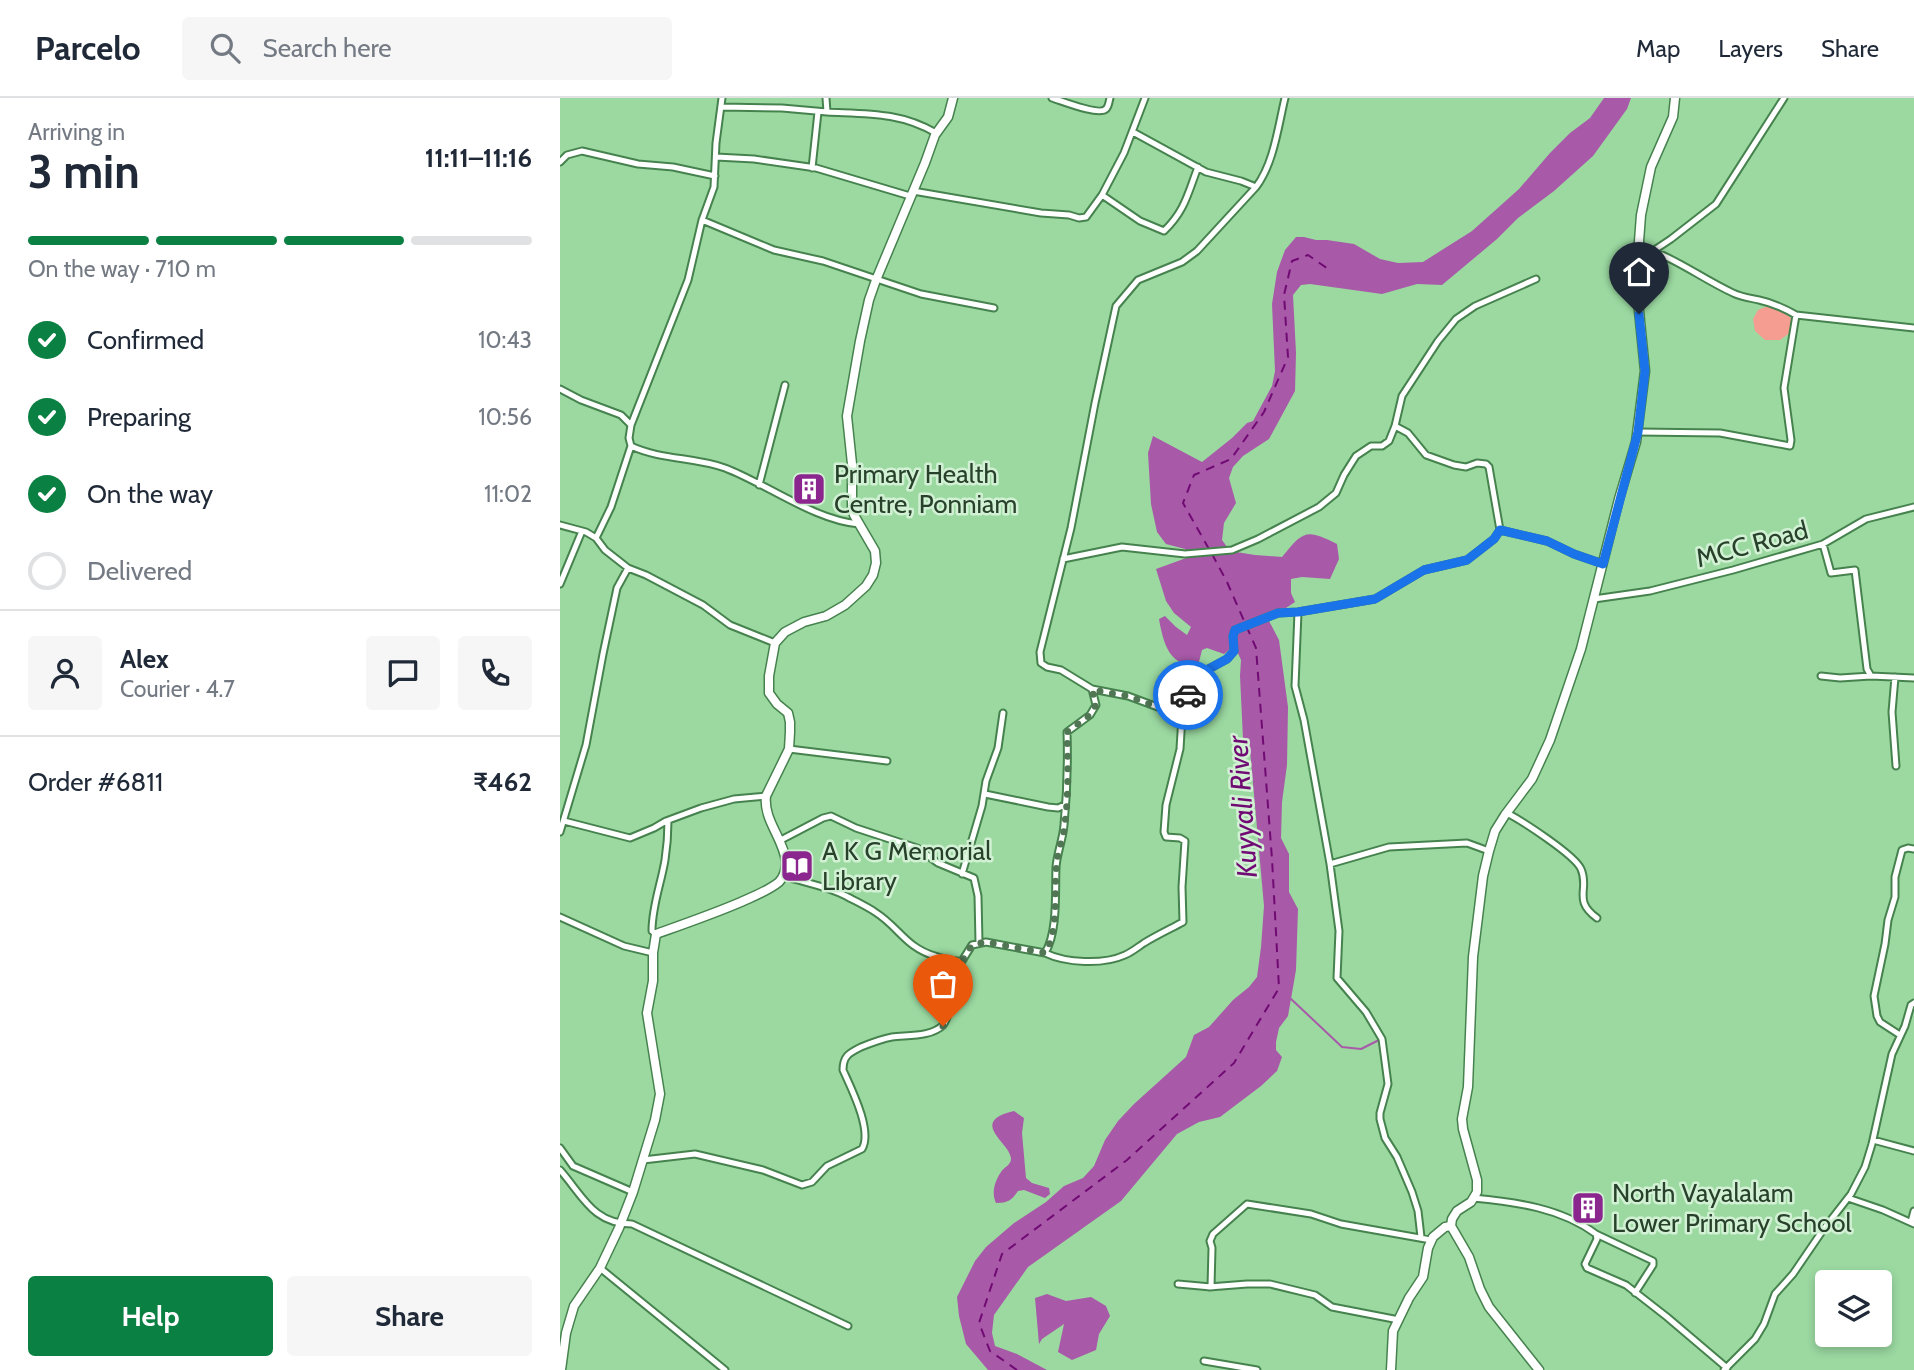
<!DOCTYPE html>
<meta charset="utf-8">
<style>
body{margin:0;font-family:Cabin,sans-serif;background:#f6f6f7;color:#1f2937;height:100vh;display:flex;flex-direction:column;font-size:26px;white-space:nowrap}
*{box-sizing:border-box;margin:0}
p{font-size:23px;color:#747a83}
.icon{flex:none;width:38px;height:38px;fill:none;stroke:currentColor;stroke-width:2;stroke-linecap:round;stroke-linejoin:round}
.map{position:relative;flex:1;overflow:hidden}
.panel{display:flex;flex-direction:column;background:#fff;width:560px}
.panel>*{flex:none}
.buttons{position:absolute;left:1255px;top:1172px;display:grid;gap:14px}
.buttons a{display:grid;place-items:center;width:77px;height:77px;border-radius:7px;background:#fff;box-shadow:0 4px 10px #0003;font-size:35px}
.pin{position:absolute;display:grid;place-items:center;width:60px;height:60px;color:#fff;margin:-72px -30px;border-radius:50% 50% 50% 0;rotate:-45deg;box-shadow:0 0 7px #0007}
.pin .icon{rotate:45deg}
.courier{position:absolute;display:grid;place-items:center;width:70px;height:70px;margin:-35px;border:5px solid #1a73e8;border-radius:50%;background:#fff;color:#222;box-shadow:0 2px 9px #0007}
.headline em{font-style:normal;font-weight:700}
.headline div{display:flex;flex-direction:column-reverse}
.headline{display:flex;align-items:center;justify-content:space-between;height:119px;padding:0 28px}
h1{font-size:46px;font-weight:700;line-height:52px}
.bar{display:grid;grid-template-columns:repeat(4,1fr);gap:10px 7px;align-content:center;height:84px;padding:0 28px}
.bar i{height:9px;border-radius:5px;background:#e0e1e3}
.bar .active{background:#0b8043}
.bar p{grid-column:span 4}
.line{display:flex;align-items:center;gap:18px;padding:0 28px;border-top:2px solid #e0e1e3}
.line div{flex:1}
.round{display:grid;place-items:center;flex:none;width:74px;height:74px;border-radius:7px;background:#f6f6f7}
ol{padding:0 28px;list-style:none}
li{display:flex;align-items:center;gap:21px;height:77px}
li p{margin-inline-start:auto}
li .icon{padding:7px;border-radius:50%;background:#0b8043;color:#fff;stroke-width:4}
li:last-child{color:#747a83}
li i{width:38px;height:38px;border:4px solid #e0e1e3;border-radius:50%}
.action{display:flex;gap:14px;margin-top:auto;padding:14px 28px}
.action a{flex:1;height:80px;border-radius:7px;background:#0b8043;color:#fff;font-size:28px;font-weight:700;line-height:80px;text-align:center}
.action a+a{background:#f6f6f7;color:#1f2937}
header{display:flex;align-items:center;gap:42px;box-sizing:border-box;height:98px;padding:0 35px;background:#fff;border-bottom:2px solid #e0e1e3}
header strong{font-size:33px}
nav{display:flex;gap:38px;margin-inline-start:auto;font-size:24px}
.search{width:490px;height:63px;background:#f6f6f7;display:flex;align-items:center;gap:18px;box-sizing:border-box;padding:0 24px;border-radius:7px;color:#747a83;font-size:26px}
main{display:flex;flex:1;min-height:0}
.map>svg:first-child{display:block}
.green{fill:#f69d92}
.water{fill:#a85aa8}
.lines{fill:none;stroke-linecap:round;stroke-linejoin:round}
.stream{stroke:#a85aa8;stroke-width:2}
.ferry{stroke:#710b74;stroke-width:2;stroke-dasharray:9 7;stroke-linecap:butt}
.street-casing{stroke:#46824e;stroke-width:9}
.secondary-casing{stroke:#46824e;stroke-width:11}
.street{stroke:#fff;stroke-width:5}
.secondary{stroke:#fff;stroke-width:8}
.done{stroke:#507654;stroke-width:7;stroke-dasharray:0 12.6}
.route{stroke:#1a73e8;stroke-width:9}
.labels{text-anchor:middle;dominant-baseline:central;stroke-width:5;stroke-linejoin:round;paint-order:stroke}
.poi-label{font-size:26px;fill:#27412a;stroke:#d2f1d4;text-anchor:start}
.street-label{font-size:26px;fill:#27412a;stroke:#d2f1d4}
.water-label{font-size:28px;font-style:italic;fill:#710b74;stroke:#d2f1d4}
</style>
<header>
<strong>Parcelo</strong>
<div class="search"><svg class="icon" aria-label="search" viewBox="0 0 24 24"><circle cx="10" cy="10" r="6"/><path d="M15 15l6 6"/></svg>Search here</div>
<nav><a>Map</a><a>Layers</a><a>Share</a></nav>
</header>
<main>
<section class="panel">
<div class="headline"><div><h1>3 min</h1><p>Arriving in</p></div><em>11:11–11:16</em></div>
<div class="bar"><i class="active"></i><i class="active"></i><i class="active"></i><i></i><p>On the way · 710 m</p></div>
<ol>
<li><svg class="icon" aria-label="check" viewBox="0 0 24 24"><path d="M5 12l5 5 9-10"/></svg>Confirmed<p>10:43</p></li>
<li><svg class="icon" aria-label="check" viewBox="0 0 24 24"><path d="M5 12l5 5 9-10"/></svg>Preparing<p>10:56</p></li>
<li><svg class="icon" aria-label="check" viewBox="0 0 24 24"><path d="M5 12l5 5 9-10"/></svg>On the way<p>11:02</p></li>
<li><i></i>Delivered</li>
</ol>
<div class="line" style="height:126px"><a class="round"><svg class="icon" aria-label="person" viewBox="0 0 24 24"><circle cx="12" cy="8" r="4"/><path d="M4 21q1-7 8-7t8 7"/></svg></a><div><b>Alex</b><p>Courier · 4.7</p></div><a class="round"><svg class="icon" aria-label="chat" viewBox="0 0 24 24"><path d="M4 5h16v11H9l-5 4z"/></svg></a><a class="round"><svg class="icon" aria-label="phone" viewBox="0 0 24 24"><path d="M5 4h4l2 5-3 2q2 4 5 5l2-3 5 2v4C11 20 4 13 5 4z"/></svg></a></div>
<div class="line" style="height:91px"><div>Order #6811</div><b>₹462</b></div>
<div class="action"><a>Help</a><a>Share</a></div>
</section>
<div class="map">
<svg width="1354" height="1272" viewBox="0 0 1354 1272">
<rect width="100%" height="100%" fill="#9bd9a1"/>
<path class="green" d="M1210,207L1222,212L1232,221L1231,234L1220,242H1205L1195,233L1193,221L1198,212Z"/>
<path class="water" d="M1044,0H1071L1067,11L1033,58L994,93L958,120L937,141L882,187L857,186L822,196L750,186L741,187L733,197L736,255L735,293L709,341L683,358L673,369L669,380L676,405L664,425L662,442L670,453L695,457L722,459C743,433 746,430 777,446L779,461L770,481L742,479L731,481V495L735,504L726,510L713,512L672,531L670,535L671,550L664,556L647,550L642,552L639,564C610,573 603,544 599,521L605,518L616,529L627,537L631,529L614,515L606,503L596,471L629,459L625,451L606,446L597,434L591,406L588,355L593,338L642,364L672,340L687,325L693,323L712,288L715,273L712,206L717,174L725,152L736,139H744L756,142H767L794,146L820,161L838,165L863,164L912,133L959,91L990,55L1010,35L1030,20Z
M708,521L719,542L728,609L727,667L722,704L721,740L729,756V794L738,811L736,872L728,918L719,930L716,944V952L722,959L717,973L701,988L660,1019L639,1024L617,1036L561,1103L468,1169L434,1217L432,1235L435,1248L457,1256L487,1272H428L406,1246L399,1218L397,1199L415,1163L426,1149L454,1125L486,1104L504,1088L523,1080L534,1068L545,1042L558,1023L574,1006L626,959L634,937L649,929L673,902L689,889L697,879L701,849L704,808L690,652L683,641L680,578L681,562L677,553L675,536Z
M454,1013L464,1020L462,1035L466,1080L472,1085L489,1090L490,1096L485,1100L464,1092L458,1093C452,1102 448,1105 436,1105C431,1095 435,1083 441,1074C444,1069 451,1067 451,1061C451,1045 407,1024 454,1013Z
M487,1196L506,1203L531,1199L546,1208L550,1218L539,1236L536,1252L512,1262L498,1254L504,1226L482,1241L479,1246L475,1200Z"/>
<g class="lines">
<path class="stream" d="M730,900L782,949L801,951L821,941"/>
<path class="ferry" d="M649,451L623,405L634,377L671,361L704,314L728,259L724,197L732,163L748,157L771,173
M457,1272L430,1253L419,1225L442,1156L567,1062L674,965L719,890L712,761L696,550L667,484L652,456"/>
<defs>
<path id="street" d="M266,0L267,14C307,16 340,14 376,35
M492,0C502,3 539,18 546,11C549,8 549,3 550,0
M161,9L222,10L267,14
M573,34L646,74L681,83L696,89
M156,59L194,61L256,70L350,98
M0,64L7,57L22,53L78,66L113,69L155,78
M252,70L258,14
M353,93L481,115L509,117L519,120L526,119L542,97L580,123L604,133C625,113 628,95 638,69
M542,97L564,55L585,0
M142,122L214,152L263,163L361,196L434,210
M1093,153C1121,164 1145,182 1173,195C1181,199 1190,200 1199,202C1213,205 1224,210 1236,217L1354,230
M1078,158L1093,153L1111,141L1156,106L1224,0
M0,291L21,302L61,317L71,327L69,340L71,348C101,362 134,359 165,370C207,386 254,422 299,426
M71,327L128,182L142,122L154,89L156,45L162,0
M1078,334L1160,335L1230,348L1231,342L1224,290L1236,217
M199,387L225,287
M0,427L26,434L36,440L45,452L68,470L86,477L143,507L170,527L215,545
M940,432L987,443L1014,456L1043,466
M36,440L51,409L71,348
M503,461L562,449L625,456L672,452L698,441L759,409L776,395L784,377L796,358L811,348H822L829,343L835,328L842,298L878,243L896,221L915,208L976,181
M0,486L22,433
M1034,501L1090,493L1173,472L1263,446L1306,421L1354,409
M738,514L735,588L744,622L770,766L779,833L777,880L806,914L822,941L828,986L820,1015V1021L825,1040L837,1059L852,1094L858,1113L861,1139
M1261,578L1280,580L1311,578L1307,571L1295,472L1271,475L1263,446
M1311,578L1354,580
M1335,579L1332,614L1336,668
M532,591L568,598L622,618
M229,651L327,663
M425,696L488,709L498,710L505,707
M947,715C962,723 1015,757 1021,771C1030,791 1012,802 1037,820
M4,723L70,740L94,730L106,723L141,710L174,701L206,698
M0,734L26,647L43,556L57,490L68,470
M219,743L263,720L271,718L296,730L357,750L378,765L414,780L418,798L419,845
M770,766L829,749L907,745L929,753
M402,776L422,708L426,683L438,650L443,615
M224,778C245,785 266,788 286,798C295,803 306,808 315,814C339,829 345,849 375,858C384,861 393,864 402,863L412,847L426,844L485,855C498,834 495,794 496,769C497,755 503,741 504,727C507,696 508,665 507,634L530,617L536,607L532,591L501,572L487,569L481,565L480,554L511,430L535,305L556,208L578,182L622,164L637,153L696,89C714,65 718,29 725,0
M0,819L64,848L93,855
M96,836L92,833C92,808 101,786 105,762C107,749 108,736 108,723
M485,855C506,865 543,867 565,857C572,854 578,849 584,845C597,837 610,831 623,824L622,789L625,743L620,740L606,739L604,734L606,707L620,651L622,618L632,580L667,561L674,553L673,538L675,532L718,515L738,514L815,501L864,472L907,462L934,441L940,432L929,369L926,366L917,365L906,369L894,367L866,357L848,335L835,328
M1340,937L1320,924L1317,918L1314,898L1325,846L1328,822L1335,799V779L1342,752L1348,750L1354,751
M1313,1042L1354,1053
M0,1050L13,1068L73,1094
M83,1062L135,1056L203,1072L242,1087L252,1084L267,1068L302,1051C313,1033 291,990 283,972C283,958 289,955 301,949C311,945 321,941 332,939C347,937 372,939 383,927C392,916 393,879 396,863
M0,1072C23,1098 33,1126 72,1126L288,1228
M913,1100C956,1104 1001,1110 1036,1136L1037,1141L1025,1166L1027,1170L1066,1187L1107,1219L1167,1270
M1288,1100L1323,1112L1354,1126
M1351,1124L1354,1113
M1036,1136L1093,1163V1167L1075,1195
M40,1170L165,1272
M618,1186L651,1189L652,1150L650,1143L653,1136L687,1106L751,1116L781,1126L871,1142
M649,1189L687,1186H710L755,1197L772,1209L839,1222
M644,1263L697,1272
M1164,1272L1195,1241L1204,1226L1215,1196L1233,1176L1263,1132L1291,1096L1305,1069L1312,1046L1332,956L1345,928L1351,907L1354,905"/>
<path id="secondary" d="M1,1272L6,1235L14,1208L40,1170L59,1130L73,1094L95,1022L100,996L87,915L93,883V855L96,836C124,826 153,816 181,804C194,798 208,793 219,784C224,779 226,771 226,764C224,741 203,722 206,698L229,651L230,634V624L228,615L217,606L209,595V578L215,545L225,534L244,524L266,518L285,507L306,488L313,477L316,465L315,453L294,417L292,409V366L287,318L300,243L309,202L316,182L365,65L375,37L388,19L393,0
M831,1272L833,1233L849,1200L863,1179L868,1150L873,1139L885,1129L891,1128
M979,1272L929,1209L920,1191L909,1159L891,1128L892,1121L897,1113L911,1104L917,1094V1082L903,1031L902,1021L908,989L913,859L923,778L929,753L935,733L945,717L972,681L990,642L1021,551L1059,401L1076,344L1085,273L1076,183L1081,117L1091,69L1113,19L1115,0"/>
</defs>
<use href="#street" class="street-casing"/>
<use href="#secondary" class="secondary-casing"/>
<use href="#street" class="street"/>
<use href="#secondary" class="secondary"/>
</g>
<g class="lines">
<path class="done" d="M383,928L388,919L396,863H402L412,847L426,844L485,855C500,831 493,791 497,764C498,753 502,743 504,732C509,701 508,665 507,634L530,617L536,607L532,592L568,598L622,618L628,597"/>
<path class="route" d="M628,597L632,580L667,561L674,553L673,538L675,532L718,515L738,514L815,501L864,472L907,462L934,441L940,432L987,443L1014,456L1043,466L1078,334L1085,273L1079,216"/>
</g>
<defs>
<symbol id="building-square" viewBox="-11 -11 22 22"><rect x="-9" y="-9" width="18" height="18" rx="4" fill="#8a268d" stroke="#d2f1d4"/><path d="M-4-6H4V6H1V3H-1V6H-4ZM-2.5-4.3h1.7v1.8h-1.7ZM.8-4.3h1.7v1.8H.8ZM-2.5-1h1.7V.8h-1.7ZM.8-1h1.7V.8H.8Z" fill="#fff"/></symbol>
<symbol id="library-square" viewBox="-11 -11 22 22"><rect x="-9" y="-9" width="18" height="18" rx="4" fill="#8a268d" stroke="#d2f1d4"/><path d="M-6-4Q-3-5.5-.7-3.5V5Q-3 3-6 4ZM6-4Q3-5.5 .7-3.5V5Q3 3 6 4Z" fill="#fff"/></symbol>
</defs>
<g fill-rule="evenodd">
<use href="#building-square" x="230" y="372" width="38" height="38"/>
<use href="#library-square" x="218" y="749" width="38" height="38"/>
<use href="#building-square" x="1009" y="1091" width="38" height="38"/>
</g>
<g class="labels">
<g class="poi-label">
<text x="274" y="376">Primary Health<tspan x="274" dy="30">Centre, Ponniam</tspan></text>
<text x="262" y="753">A K G Memorial<tspan x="262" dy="30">Library</tspan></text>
<text x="1052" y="1095">North Vayalalam<tspan x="1052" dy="30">Lower Primary School</tspan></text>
</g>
<g class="street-label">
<text transform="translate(1192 446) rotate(-15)">MCC Road</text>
</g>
<g class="water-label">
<text transform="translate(682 709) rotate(-94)">Kuyyali River</text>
</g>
</g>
</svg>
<div class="buttons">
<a><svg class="icon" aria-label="layers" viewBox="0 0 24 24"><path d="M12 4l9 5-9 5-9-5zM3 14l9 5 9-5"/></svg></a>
</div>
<div class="pin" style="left:383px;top:928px;background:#ea580c"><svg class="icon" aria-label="bag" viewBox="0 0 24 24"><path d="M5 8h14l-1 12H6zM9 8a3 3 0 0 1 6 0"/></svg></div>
<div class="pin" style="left:1079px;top:216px;background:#1f2937"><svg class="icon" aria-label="home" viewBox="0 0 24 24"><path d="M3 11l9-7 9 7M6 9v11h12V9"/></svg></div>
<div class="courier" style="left:628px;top:597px"><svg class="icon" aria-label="car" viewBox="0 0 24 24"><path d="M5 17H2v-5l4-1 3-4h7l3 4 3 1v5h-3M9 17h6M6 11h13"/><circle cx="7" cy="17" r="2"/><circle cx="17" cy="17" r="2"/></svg></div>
</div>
</main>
